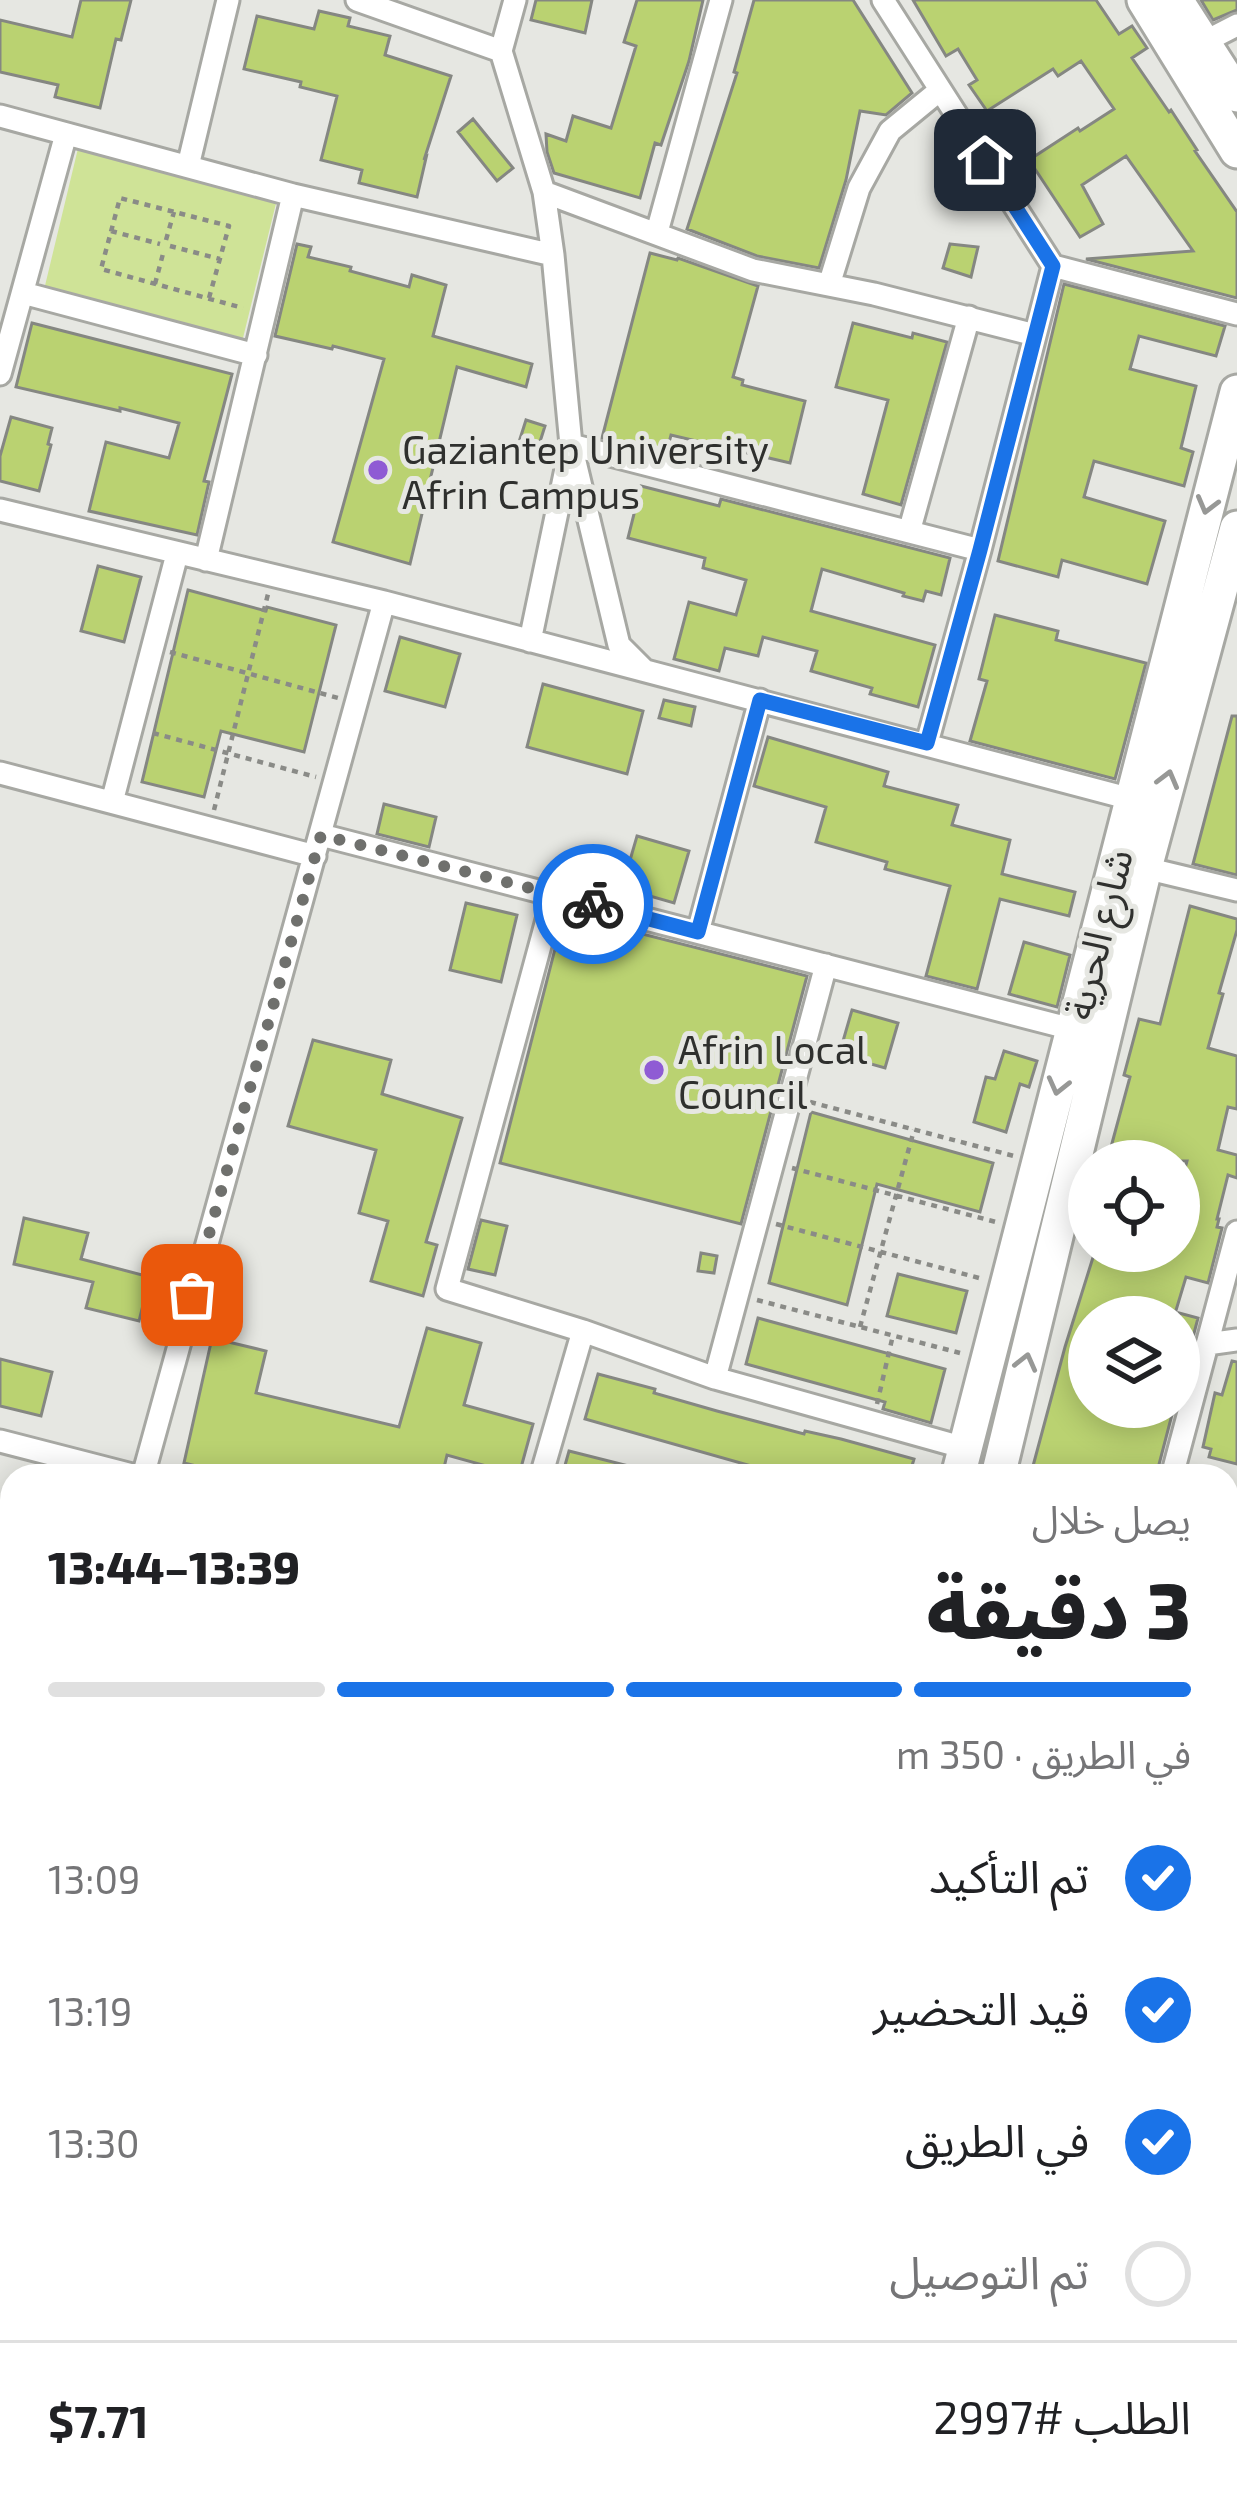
<!DOCTYPE html>
<html lang="ar">
<meta charset="utf-8">
<style>
body{margin:0;font-family:"Exo 2","Noto Sans Arabic",sans-serif;background:#f6f6f6;color:#202124;direction:rtl;height:100vh;display:flex;flex-direction:column;font-size:45px;white-space:nowrap}
*{box-sizing:border-box;margin:0}
p{font-size:39px;color:#757577}
.icon{flex:none;width:66px;height:66px;fill:none;stroke:currentColor;stroke-width:2;stroke-linecap:round;stroke-linejoin:round}
.map{position:relative;flex:1;overflow:hidden;direction:ltr}
.details{position:absolute;left:0px;top:1464px;width:1239px;height:1056px;display:flex;flex-direction:column;background:#fff;border-radius:36px 36px 0 0;box-shadow:0 6px 30px #0003;direction:rtl}
.details>*{flex:none}
.buttons{position:absolute;left:1068px;top:1140px;display:grid;gap:24px}
.buttons a{display:grid;place-items:center;width:132px;height:132px;border-radius:50%;background:#fff;box-shadow:0 6px 30px #0003;font-size:60px}
.pin{position:absolute;display:grid;place-items:center;width:102px;height:102px;color:#fff;margin:-51px;border-radius:24px;box-shadow:0 6px 18px #0006}
.courier{position:absolute;display:grid;place-items:center;width:120px;height:120px;margin:-60px;border:9px solid #1a73e8;border-radius:50%;background:#fff;color:#222;box-shadow:0 3px 15px #0007}
.summary em{font-style:normal;font-weight:800}
.summary div{display:flex;flex-direction:column-reverse}
.summary{display:flex;align-items:center;justify-content:space-between;height:204px;padding:0 48px}
h1{font-size:78px;font-weight:800;line-height:90px}
.bar{display:grid;grid-template-columns:repeat(4,1fr);gap:18px 12px;align-content:center;height:144px;padding:0 48px}
.bar i{height:15px;border-radius:9px;background:#e0e0e0}
.bar .current{background:#1a73e8}
.bar p{grid-column:span 4}
.line{display:flex;align-items:center;gap:30px;padding:0 48px;border-top:3px solid #e0e0e0}
.line div{flex:1}
ol{padding:0 48px;list-style:none}
li{display:flex;align-items:center;gap:36px;height:132px}
li p{margin-inline-start:auto}
li .icon{padding:12px;border-radius:50%;background:#1a73e8;color:#fff;stroke-width:4}
li:last-child{color:#757577}
li i{width:66px;height:66px;border:6px solid #e0e0e0;border-radius:50%}
.map>svg:first-child{display:block}
.green{fill:#cfe397}
.building{fill:#bad271;stroke:#858782;stroke-width:3}
.lines{fill:none;stroke-linecap:round;stroke-linejoin:round}
.minor-casing{stroke:#a7a8a3;stroke-width:27}
.secondary-casing{stroke:#a7a8a3;stroke-width:39}
.path{stroke:#8a8b87;stroke-width:4.5;stroke-dasharray:6 6;stroke-linecap:butt}
.minor{stroke:#fff;stroke-width:21}
.secondary{stroke:#fff;stroke-width:33}
.oneway{stroke:#979896}
.done{stroke:#6f706d;stroke-width:12;stroke-dasharray:0 21.6}
.route{stroke:#1a73e8;stroke-width:15}
.poi-dot{fill:#8f5bd4;stroke:#e6e7e2;stroke-width:4.5}
.labels{text-anchor:middle;dominant-baseline:central;stroke-width:10;stroke-linejoin:round;paint-order:stroke}
.poi-label{font-size:39px;fill:#2f302e;stroke:#e6e7e2;text-anchor:start}
.street-label{font-size:39px;fill:#2f302e;stroke:#e6e7e2}
</style>
<div class="map">
<svg width="1237" height="2520" viewBox="0 0 1237 2520">
<rect width="100%" height="100%" fill="#e6e7e2"/>
<path class="green" d="M81,136L281,183L242,342L43,294Z
M1227,2127L1237,2130V2226L1227,2223Z
M1227,2296L1237,2299V2520H1115L1119,2508H1227Z"/>
<path class="building" d="M81,0H131L121,40L116,39L100,108L55,97L58,85L0,72V20L72,37Z
M536,0H592L585,33L531,20Z
M637,0H703L689,61L661,145L655,143L640,198L554,173L547,152L546,134L566,141L573,116L611,128L636,46L624,42Z
M754,0H853L912,93L886,115L860,111L846,180L819,268L757,256L687,229L737,73L734,72Z
M913,0H1096L1119,34L1132,26L1147,48L1132,58L1169,112L1171,110L1197,150L1195,151L1237,212V298L1086,259L1193,251L1126,156L1082,185L1103,224L1080,237L1029,160L1078,128L1080,131L1114,109L1081,61L1058,76L1053,69L987,111L969,85L977,80L958,49L946,56Z
M1201,0H1237V10L1213,20Z
M319,11L350,18L348,26L390,36L385,55L451,76L424,160L426,158L417,197L359,183L362,170L321,160L337,96L300,87L301,82L244,69L257,16L314,29Z
M473,119L513,168L497,181L458,132Z
M297,244L311,247L308,257L351,267L350,271L409,287L412,275L446,285L433,336L532,364L526,387L457,367L410,564L333,542L384,359L333,346L332,349L275,336Z
M950,244L978,247L971,277L943,268Z
M650,253L677,260L678,258L758,286L733,377L743,380L742,385L805,401L790,463L671,435L666,454L602,438Z
M1064,284L1225,326L1216,356L1139,336L1130,369L1196,386L1181,448L1193,452L1184,486L1094,461L1084,497L1165,521L1147,584L1062,560L1058,577L998,561Z
M32,323L232,374L204,481L209,482L197,535L89,511L106,442L169,458L179,423L120,408V411L16,387Z
M853,323L912,338L913,333L947,342L901,505L863,494L888,400L836,387Z
M11,417L52,428L48,444L51,445L39,491L0,481V456Z
M526,420L545,426L538,448L519,442Z
M641,486L719,506L721,499L950,558L941,595L926,591L923,601L903,596L904,593L822,569L811,611L935,645L918,707L870,694L872,688L811,671L817,651L763,637L758,656L725,648L719,671L674,659L689,602L736,615L746,580L703,568L705,558L628,538Z
M98,566L141,577L124,642L81,631Z
M188,590L266,611L267,607L336,625L304,752L221,731L204,797L142,782Z
M995,615L1058,631L1056,640L1146,663L1115,779L970,741L987,681L979,679Z
M400,637L460,654L445,707L385,691Z
M543,684L643,711L627,774L527,747Z
M664,700L695,707L691,726L659,718Z
M1232,716H1237V875L1193,864Z
M768,737L888,772L884,786L958,805L952,825L1010,840L1002,874L1075,892L1069,916L1000,899L977,989L926,976L950,886L885,869L887,862L816,842L826,807L754,786Z
M384,804L436,817L429,847L377,834Z
M637,836L689,851L674,903L622,888Z
M466,903L517,915L501,982L450,970Z
M1190,906L1237,919V930L1219,993L1223,994L1208,1048L1237,1056V1109L1228,1107L1218,1150L1237,1155V1178L1228,1175L1217,1219H1219L1217,1227L1222,1228L1208,1283L1186,1277L1174,1317H1089V1407H1174L1156,1476H1072L1033,1466L1065,1347L1095,1251H1179V1191L1187,1161H1163L1111,1147L1130,1077L1124,1075L1139,1019L1160,1024Z
M564,914L807,976L741,1224L500,1163Z
M1024,942L1070,955L1057,1007L1009,994Z
M852,1010L898,1023L885,1068L839,1055Z
M313,1040L391,1060L382,1094L462,1118L426,1242L437,1245L423,1296L371,1281L388,1221L359,1213L376,1150L288,1126Z
M1004,1051L1037,1061L1029,1087L1020,1084L1006,1132L974,1122L986,1077L995,1079Z
M811,1112L993,1163L980,1212L877,1184L847,1305L769,1283Z
M24,1218L88,1233L81,1259L150,1277L139,1321L86,1308L93,1282L14,1264Z
M481,1220L507,1226L495,1275L468,1269Z
M701,1253L717,1256L714,1273L698,1271Z
M898,1274L967,1291L956,1333L887,1316Z
M1179,1313L1198,1318L1182,1379L1179,1378Z
M758,1318L945,1369L931,1423L883,1409L885,1402L746,1364Z
M427,1328L481,1343L464,1405L533,1424L519,1475L447,1455L442,1476H237L184,1463L212,1338L266,1351L256,1393L399,1427Z
M0,1359L52,1372L41,1416L0,1406Z
M1232,1361L1237,1362V1464L1209,1457L1211,1449L1203,1447L1215,1393L1222,1395Z
M598,1374L655,1389L654,1393L717,1411L804,1434L805,1431L841,1439L914,1459L909,1476H745L748,1465L585,1419Z
M569,1451L645,1470L644,1476H562Z"/>
<g class="lines">
<defs>
<path id="minor" d="M357,0L501,51
M515,0L501,51L544,192L553,255L571,445L619,645L644,670
M883,0L1053,266L980,550L927,743
M1202,43L1237,25
M0,116L293,195L553,255
M188,166L228,0
M544,192L753,270L874,294L1035,335
M657,232L721,0
M1053,266L1237,314
M829,285L859,188L890,131L940,90
M23,293L256,355
M0,374L66,134
M0,510L384,602L1131,799
M909,532L969,317
M206,560L293,195
M530,641L571,445L980,550
M0,773L315,856
M112,802L177,554
M321,835L1072,1029
M1145,868L1237,890
M554,894L447,1289L583,1331L715,1378L965,1448
M698,932L760,700
M1207,1344L1237,1340
M715,1378L826,965
M0,1441L136,1476
M143,1476L384,602
M541,1476L583,1331
M1172,1476L1237,1232
M1227,1596L1237,1598
M0,1731L12,1735
M1227,1814L1237,1775
M0,2096L12,2100
M0,2386L12,2389
M452,2508L497,2520
M1022,2508L1048,2515
M8,2520L12,2505
M165,2520L168,2508"/>
<path id="secondary" d="M1144,0L1237,151
M1176,0L1237,95
M958,1476L1237,392
M998,1476L1145,868L1237,528
M679,2520L682,2508
M725,2520L728,2508"/>
</defs>
<use href="#minor" class="minor-casing"/>
<use href="#secondary" class="secondary-casing"/>
<path class="path" d="M111,231L160,244
M166,240L174,212
M170,246L220,259
M155,284L164,250
M209,298L229,226L120,198L101,269L243,308
M170,652L338,698
M153,733L316,777
M214,810L268,594
M810,1102L1014,1156
M792,1168L996,1222
M776,1224L979,1278
M757,1300L960,1353
M860,1327L914,1130
M877,1404L893,1335
M0,1605L12,1608
M0,1640L12,1590"/>
<use href="#minor" class="minor"/>
<use href="#secondary" class="secondary"/>
</g>
<defs><path id="oneway-chevron" d="M-2-3.5L2.5 0L-2 3.5" fill="none" stroke-width="1.6" stroke-linecap="round" stroke-linejoin="round" transform="scale(3)"/></defs>
<g class="oneway">
<use href="#oneway-chevron" transform="translate(1207 505) rotate(105)"/>
<use href="#oneway-chevron" transform="translate(1168 779) rotate(-75)"/>
<use href="#oneway-chevron" transform="translate(1058 1086) rotate(104)"/>
<use href="#oneway-chevron" transform="translate(1026 1362) rotate(-76)"/>
</g>
<g class="lines">
<path class="done" d="M192,1295L321,835L593,904"/>
<path class="route" d="M593,904L698,932L760,700L927,743L980,550L1053,266L985,160"/>
</g>
<g class="poi-dot">
<circle cx="378" cy="470" r="12"/>
<circle cx="654" cy="1070" r="12"/>
</g>
<g class="labels">
<g class="poi-label">
<text x="402" y="448">Gaziantep University<tspan x="402" dy="45">Afrin Campus</tspan></text>
<text x="678" y="1048">Afrin Local<tspan x="678" dy="45">Council</tspan></text>
</g>
<g class="street-label">
<text transform="translate(1097 934) rotate(-76)">شارع الحرية</text>
</g>
</g>
</svg>
<div class="buttons">
<a><svg class="icon" aria-label="locate" viewBox="0 0 24 24"><circle cx="12" cy="12" r="6"/><path d="M12 2v4M12 18v4M2 12h4M18 12h4"/></svg></a>
<a><svg class="icon" aria-label="layers" viewBox="0 0 24 24"><path d="M12 4l9 5-9 5-9-5zM3 14l9 5 9-5"/></svg></a>
</div>
<div class="pin" style="left:192px;top:1295px;background:#ea580c"><svg class="icon" aria-label="bag" viewBox="0 0 24 24"><path d="M5 8h14l-1 12H6zM9 8a3 3 0 0 1 6 0"/></svg></div>
<div class="pin" style="left:985px;top:160px;background:#1f2937"><svg class="icon" aria-label="home" viewBox="0 0 24 24"><path d="M3 11l9-7 9 7M6 9v11h12V9"/></svg></div>
<div class="courier" style="left:593px;top:904px"><svg class="icon" aria-label="bike" viewBox="0 0 24 24"><circle cx="6" cy="16" r="4"/><circle cx="18" cy="16" r="4"/><path d="M6 16l4-8h5l3 8M10 8l3 8H6M13 5h3"/></svg></div>
<section class="details">
<div class="summary"><div><h1>3 دقيقة</h1><p>يصل خلال</p></div><em>13:39–13:44</em></div>
<div class="bar"><i class="current"></i><i class="current"></i><i class="current"></i><i></i><p>في الطريق · 350 m</p></div>
<ol>
<li><svg class="icon" aria-label="check" viewBox="0 0 24 24"><path d="M5 12l5 5 9-10"/></svg>تم التأكيد<p>13:09</p></li>
<li><svg class="icon" aria-label="check" viewBox="0 0 24 24"><path d="M5 12l5 5 9-10"/></svg>قيد التحضير<p>13:19</p></li>
<li><svg class="icon" aria-label="check" viewBox="0 0 24 24"><path d="M5 12l5 5 9-10"/></svg>في الطريق<p>13:30</p></li>
<li><i></i>تم التوصيل</li>
</ol>
<div class="line" style="height:156px"><div>الطلب #2997</div><b>$7.71</b></div>
</section>
</div>
